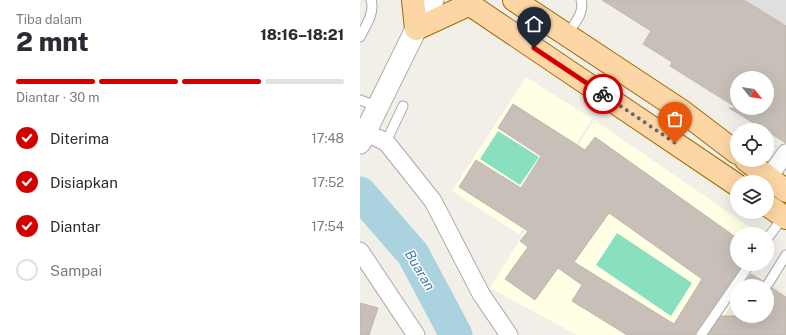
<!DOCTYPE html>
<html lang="id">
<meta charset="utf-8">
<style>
body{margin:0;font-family:"Public Sans",sans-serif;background:#f7f7f7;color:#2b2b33;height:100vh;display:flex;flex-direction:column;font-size:15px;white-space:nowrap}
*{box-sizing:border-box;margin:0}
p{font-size:13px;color:#7c7c81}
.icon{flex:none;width:22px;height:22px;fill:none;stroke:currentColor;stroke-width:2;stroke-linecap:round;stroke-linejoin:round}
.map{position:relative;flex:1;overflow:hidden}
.drawer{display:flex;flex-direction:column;background:#fff;width:360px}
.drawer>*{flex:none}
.needle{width:26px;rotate:120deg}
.fabs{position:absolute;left:370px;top:71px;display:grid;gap:8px}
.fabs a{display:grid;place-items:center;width:44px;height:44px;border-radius:50%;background:#fff;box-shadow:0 4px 16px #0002;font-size:20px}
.pin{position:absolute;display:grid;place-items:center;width:34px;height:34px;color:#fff;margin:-41px -17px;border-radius:50% 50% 50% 0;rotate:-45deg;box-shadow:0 0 4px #0007}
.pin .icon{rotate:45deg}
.courier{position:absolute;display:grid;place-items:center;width:40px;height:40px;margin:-20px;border:3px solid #d40000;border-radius:50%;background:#fff;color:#222;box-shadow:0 1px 5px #0007}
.overview em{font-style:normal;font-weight:800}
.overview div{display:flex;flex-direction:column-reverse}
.overview{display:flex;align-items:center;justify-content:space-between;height:68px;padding:0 16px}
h1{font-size:26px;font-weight:800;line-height:30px}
.bar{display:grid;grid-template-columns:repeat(4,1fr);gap:6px 4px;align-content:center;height:48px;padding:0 16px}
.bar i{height:5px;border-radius:3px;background:#e1e1e2}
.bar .current{background:#d40000}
.bar p{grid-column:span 4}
ol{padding:0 16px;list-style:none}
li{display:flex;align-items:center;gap:12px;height:44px}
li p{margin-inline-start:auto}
li .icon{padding:4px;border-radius:50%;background:#d40000;color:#fff;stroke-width:4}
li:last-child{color:#7c7c81}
li i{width:22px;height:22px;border:2px solid #e1e1e2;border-radius:50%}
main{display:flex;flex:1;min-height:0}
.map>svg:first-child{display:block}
.residential{fill:#e0dfdf}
.education{fill:#ffffe5}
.pitch{fill:#88e0be}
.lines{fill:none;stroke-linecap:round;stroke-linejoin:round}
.river{stroke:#aad3df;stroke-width:33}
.building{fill:#c7bfb8;stroke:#c4b6ab;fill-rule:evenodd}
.service-casing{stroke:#a9a9a9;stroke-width:11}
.minor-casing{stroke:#a9a9a9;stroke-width:19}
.tertiary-casing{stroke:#a9a9a9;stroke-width:23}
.primary-casing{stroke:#a06b00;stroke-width:24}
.service{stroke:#fff;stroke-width:9}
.minor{stroke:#fff;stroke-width:17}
.tertiary{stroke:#fff;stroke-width:21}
.primary{stroke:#fcd6a4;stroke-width:22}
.done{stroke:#6b6a68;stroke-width:4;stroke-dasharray:0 7.2}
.route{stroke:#d40000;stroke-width:5}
.labels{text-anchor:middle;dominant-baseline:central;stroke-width:3;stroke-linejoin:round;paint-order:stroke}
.water-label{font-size:14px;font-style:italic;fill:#4a7aab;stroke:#fff}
</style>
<main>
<section class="drawer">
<div class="overview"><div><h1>2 mnt</h1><p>Tiba dalam</p></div><em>18:16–18:21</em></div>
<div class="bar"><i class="current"></i><i class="current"></i><i class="current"></i><i></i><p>Diantar · 30 m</p></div>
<ol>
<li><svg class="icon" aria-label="check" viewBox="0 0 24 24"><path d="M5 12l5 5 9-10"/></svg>Diterima<p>17:48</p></li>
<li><svg class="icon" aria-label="check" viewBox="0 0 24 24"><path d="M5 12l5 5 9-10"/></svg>Disiapkan<p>17:52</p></li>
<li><svg class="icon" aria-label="check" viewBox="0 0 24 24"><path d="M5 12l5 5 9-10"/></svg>Diantar<p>17:54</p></li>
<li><i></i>Sampai</li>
</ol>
</section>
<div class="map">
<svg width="426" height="335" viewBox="0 0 426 335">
<rect width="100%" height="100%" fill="#f2efe9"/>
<path class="residential" d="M375,0H426V34Z"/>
<path class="education" d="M166,77L232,119L159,234L92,191Z
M234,120L400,234H377V264H398L384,286H377V296L352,335H217L130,288Z"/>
<path class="pitch" d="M138,131L179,157L160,185L120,159Z
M257,233L332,283L311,316L236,265Z"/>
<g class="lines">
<path class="river" d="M0,193L53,254L96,335"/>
</g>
<path class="building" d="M242,0H384L426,26V143L407,131V130H405L369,108H407V78H377V108L310,66L312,62L283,44L291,31Z
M153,104L225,150L235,137L377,238V264H383L336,332L335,335H267L212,301L222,285L198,268L175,300L145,279L168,247L160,241L168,231L99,187L116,160L161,188L181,156L138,128ZM249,213L342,279L314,324L214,262Z
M391,274L403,281L402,286H382Z
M412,288L426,297V335H348L361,316H407V290Z
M0,303L18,308L9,335H0Z"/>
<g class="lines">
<defs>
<path id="service" d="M207,34C214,24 225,13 221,0
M0,37C6,25 15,13 11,0
M0,100L19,107
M26,142L43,106
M407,239L424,216
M408,284L426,255
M341,335L390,264"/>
<path id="minor" d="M0,130L26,142L73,201L121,294L149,335
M405,182L426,153
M0,251L56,335"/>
<path id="tertiary" d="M0,143L56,29L73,0"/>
<path id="primary" d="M53,0L56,29L110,4
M103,0L377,185
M154,0L322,111L377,153
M386,160L426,191
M407,205L426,218"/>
</defs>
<use href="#service" class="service-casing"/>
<use href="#minor" class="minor-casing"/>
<use href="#tertiary" class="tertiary-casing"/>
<use href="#primary" class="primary-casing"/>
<use href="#service" class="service"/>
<use href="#minor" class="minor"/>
<use href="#tertiary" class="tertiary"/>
<use href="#primary" class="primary"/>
</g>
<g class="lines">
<path class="done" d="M243,94L315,143"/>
<path class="route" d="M174,48L243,94"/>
</g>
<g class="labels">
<g class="water-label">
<text transform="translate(60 270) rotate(59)">Buaran</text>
</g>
</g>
</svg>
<div class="fabs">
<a><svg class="needle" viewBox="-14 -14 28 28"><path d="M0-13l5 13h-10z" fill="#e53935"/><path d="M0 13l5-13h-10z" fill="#7c7c81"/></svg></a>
<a><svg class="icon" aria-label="locate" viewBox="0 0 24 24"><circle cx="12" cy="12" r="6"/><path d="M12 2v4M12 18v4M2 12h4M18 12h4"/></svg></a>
<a><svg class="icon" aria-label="layers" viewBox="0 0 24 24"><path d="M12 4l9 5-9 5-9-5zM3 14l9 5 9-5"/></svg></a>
<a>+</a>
<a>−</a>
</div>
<div class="pin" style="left:315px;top:143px;background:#ea580c"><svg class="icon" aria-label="bag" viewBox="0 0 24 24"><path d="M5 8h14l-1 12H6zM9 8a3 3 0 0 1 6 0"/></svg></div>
<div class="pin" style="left:174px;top:48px;background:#1f2937"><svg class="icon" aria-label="home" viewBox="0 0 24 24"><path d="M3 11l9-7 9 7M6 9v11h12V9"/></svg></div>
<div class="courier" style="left:243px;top:94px"><svg class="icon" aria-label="bike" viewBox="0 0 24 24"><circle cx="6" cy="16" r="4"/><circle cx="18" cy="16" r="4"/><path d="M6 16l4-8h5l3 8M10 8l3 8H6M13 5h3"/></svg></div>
</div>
</main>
